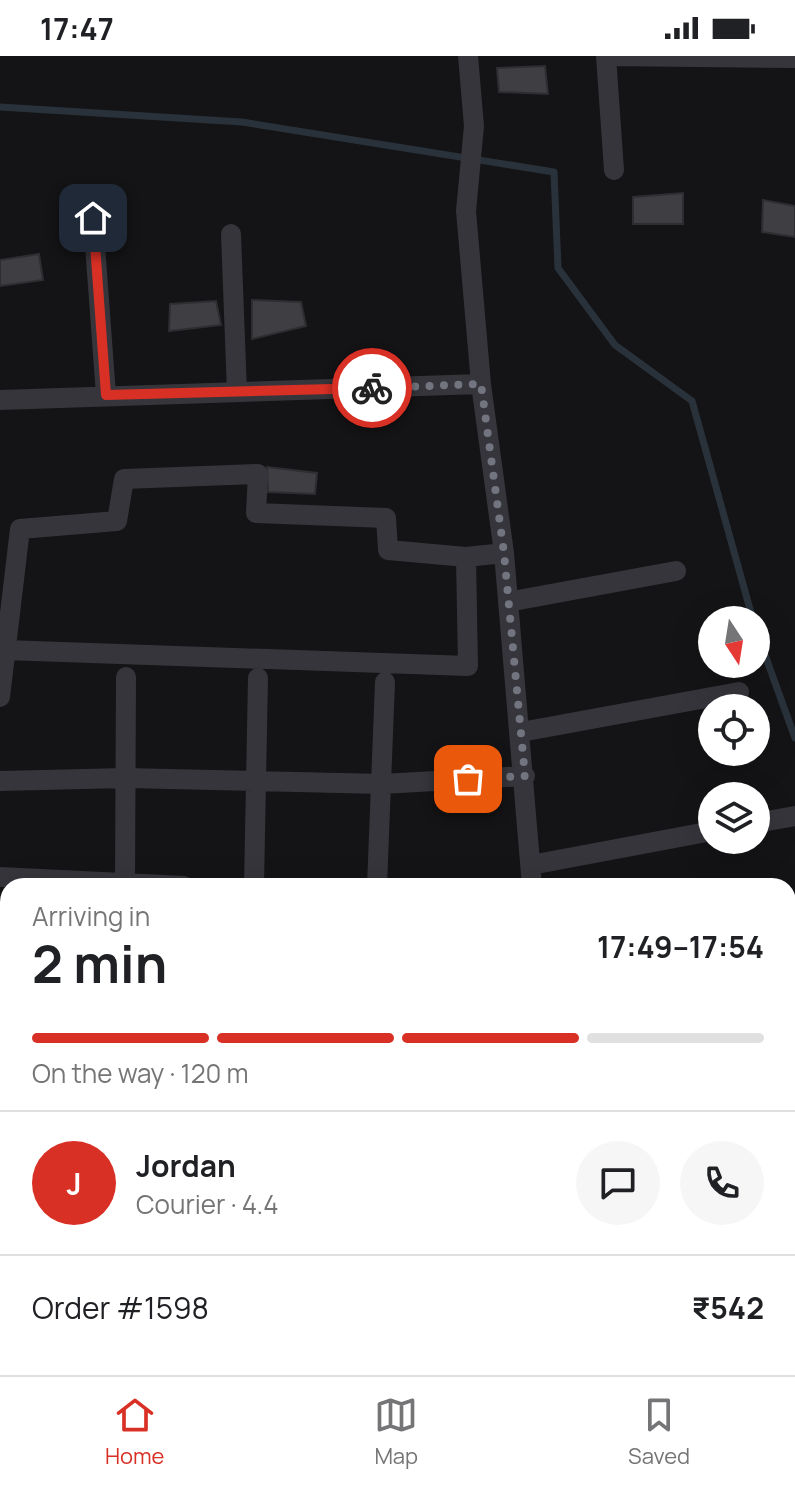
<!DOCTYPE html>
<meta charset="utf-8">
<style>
body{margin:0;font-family:Manrope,sans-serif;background:#f6f6f6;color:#202124;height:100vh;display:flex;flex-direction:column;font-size:30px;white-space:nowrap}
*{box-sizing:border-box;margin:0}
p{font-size:26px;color:#757577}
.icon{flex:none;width:44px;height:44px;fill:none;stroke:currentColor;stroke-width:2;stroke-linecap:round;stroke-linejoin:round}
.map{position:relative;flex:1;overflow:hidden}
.details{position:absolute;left:0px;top:822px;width:796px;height:498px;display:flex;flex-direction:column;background:#fff;border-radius:24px 24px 0 0;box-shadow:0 8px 32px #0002}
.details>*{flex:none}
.needle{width:52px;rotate:168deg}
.controls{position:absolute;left:698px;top:550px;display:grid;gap:16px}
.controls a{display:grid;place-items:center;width:72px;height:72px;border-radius:50%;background:#fff;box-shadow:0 8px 32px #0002;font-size:40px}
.pin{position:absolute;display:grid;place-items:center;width:68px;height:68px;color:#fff;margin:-34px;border-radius:16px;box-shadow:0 4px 12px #0006}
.courier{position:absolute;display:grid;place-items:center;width:80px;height:80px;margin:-40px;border:6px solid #d93025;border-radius:50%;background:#fff;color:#222;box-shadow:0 2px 10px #0007}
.overview em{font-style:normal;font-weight:700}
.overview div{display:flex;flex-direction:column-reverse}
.overview{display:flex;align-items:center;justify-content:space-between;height:136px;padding:0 32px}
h1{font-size:52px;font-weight:700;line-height:60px}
.bar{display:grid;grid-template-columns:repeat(4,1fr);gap:12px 8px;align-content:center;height:96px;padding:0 32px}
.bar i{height:10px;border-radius:6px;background:#e0e0e0}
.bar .on{background:#d93025}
.bar p{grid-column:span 4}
.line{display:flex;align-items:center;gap:20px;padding:0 32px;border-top:2px solid #e0e0e0}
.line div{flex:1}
.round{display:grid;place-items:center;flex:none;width:84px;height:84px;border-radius:42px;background:#f6f6f6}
.status{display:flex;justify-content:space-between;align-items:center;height:56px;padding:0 40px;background:#fff;direction:ltr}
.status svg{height:22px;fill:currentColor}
.tab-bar{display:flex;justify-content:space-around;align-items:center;height:112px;border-top:2px solid #e0e0e0;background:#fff;font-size:22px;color:#757577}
.tab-bar a{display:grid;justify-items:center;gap:4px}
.tab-bar .on{color:#d93025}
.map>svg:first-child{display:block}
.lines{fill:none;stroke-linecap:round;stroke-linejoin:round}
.stream{stroke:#29323b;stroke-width:7}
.building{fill:#3e3e43;stroke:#2e2e32;stroke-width:2}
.minor{stroke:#35353b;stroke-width:20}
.done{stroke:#72757f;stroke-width:8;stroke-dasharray:0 14.4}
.route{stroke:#d93025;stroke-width:10}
</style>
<div class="status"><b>17:47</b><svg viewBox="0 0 49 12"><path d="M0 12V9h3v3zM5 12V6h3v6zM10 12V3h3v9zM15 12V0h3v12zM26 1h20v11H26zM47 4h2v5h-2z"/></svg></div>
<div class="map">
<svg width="795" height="1319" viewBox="0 0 795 1319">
<rect width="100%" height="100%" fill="#141416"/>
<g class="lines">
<path class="stream" d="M0,51L242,66L554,116L558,212L615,289L692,345L753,564
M756,574L795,682"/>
</g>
<path class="building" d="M545,10L548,38L499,36L497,12Z
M683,137V168H633V141Z
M763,144L795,150V181L762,176Z
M39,198L43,224L0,230V204Z
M252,244L301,246L306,270L252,283Z
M216,245L221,269L169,275L170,248Z
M267,411L317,417L315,438L268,436Z
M654,1312H673L672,1319H653Z"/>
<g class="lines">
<path class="minor" d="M468,0L474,70L466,155L481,328L504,497L532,830
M606,0L795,2
M606,0L614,114
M93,162L106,339
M231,178L237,336
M0,344L481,328
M508,546L676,515
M5,594L468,610L466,501
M0,641L20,473L117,465L124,423L258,418L256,457L386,462L388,494L466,501L504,497
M521,676L739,636
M0,725L126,722L382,728L525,720
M756,767L795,760
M531,809L712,775
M0,821L184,830
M125,827L126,621
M254,830L258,622
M377,830L385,626
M788,904L795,902
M0,952H8
M788,1158H795
M788,1274L795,1275
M407,1312L408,1319
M140,1319L187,1312
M572,1319L573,1312
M734,1319V1312"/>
</g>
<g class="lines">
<path class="done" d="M372,332L481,328L504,497L525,720L468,723"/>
<path class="route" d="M93,162L106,339L372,332"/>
</g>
</svg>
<div class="controls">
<a><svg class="needle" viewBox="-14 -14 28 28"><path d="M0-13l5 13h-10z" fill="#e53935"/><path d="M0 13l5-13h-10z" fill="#757577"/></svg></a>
<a><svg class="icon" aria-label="locate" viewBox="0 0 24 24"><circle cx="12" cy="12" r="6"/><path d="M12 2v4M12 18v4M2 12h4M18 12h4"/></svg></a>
<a><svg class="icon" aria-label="layers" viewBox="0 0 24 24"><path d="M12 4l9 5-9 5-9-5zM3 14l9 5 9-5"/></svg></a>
</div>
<div class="pin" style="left:468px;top:723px;background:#ea580c"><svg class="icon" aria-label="bag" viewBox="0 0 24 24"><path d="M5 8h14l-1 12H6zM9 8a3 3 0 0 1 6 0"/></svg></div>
<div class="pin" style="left:93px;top:162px;background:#1f2937"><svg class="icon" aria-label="home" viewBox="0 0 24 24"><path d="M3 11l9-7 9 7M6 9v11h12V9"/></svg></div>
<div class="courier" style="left:372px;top:332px"><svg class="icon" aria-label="bike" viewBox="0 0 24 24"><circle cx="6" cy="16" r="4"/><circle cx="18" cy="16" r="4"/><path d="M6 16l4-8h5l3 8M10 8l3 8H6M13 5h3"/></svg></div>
<section class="details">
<div class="overview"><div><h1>2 min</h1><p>Arriving in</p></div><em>17:49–17:54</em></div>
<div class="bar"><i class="on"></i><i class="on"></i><i class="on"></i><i></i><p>On the way · 120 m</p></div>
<div class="line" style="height:144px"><b class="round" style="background:#d93025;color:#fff">J</b><div><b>Jordan</b><p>Courier · 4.4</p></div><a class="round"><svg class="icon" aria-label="chat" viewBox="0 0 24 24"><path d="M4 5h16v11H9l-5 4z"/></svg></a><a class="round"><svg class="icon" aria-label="phone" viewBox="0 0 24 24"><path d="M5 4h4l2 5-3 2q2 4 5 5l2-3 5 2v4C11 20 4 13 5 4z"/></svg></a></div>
<div class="line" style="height:104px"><div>Order #1598</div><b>₹542</b></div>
</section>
</div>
<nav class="tab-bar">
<a class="on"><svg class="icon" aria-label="home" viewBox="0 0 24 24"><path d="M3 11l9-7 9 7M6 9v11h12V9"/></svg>Home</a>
<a><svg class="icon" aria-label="map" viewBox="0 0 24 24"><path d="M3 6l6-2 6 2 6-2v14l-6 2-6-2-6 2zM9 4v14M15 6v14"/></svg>Map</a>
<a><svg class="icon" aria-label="saved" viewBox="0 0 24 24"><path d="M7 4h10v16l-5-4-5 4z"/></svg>Saved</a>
</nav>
